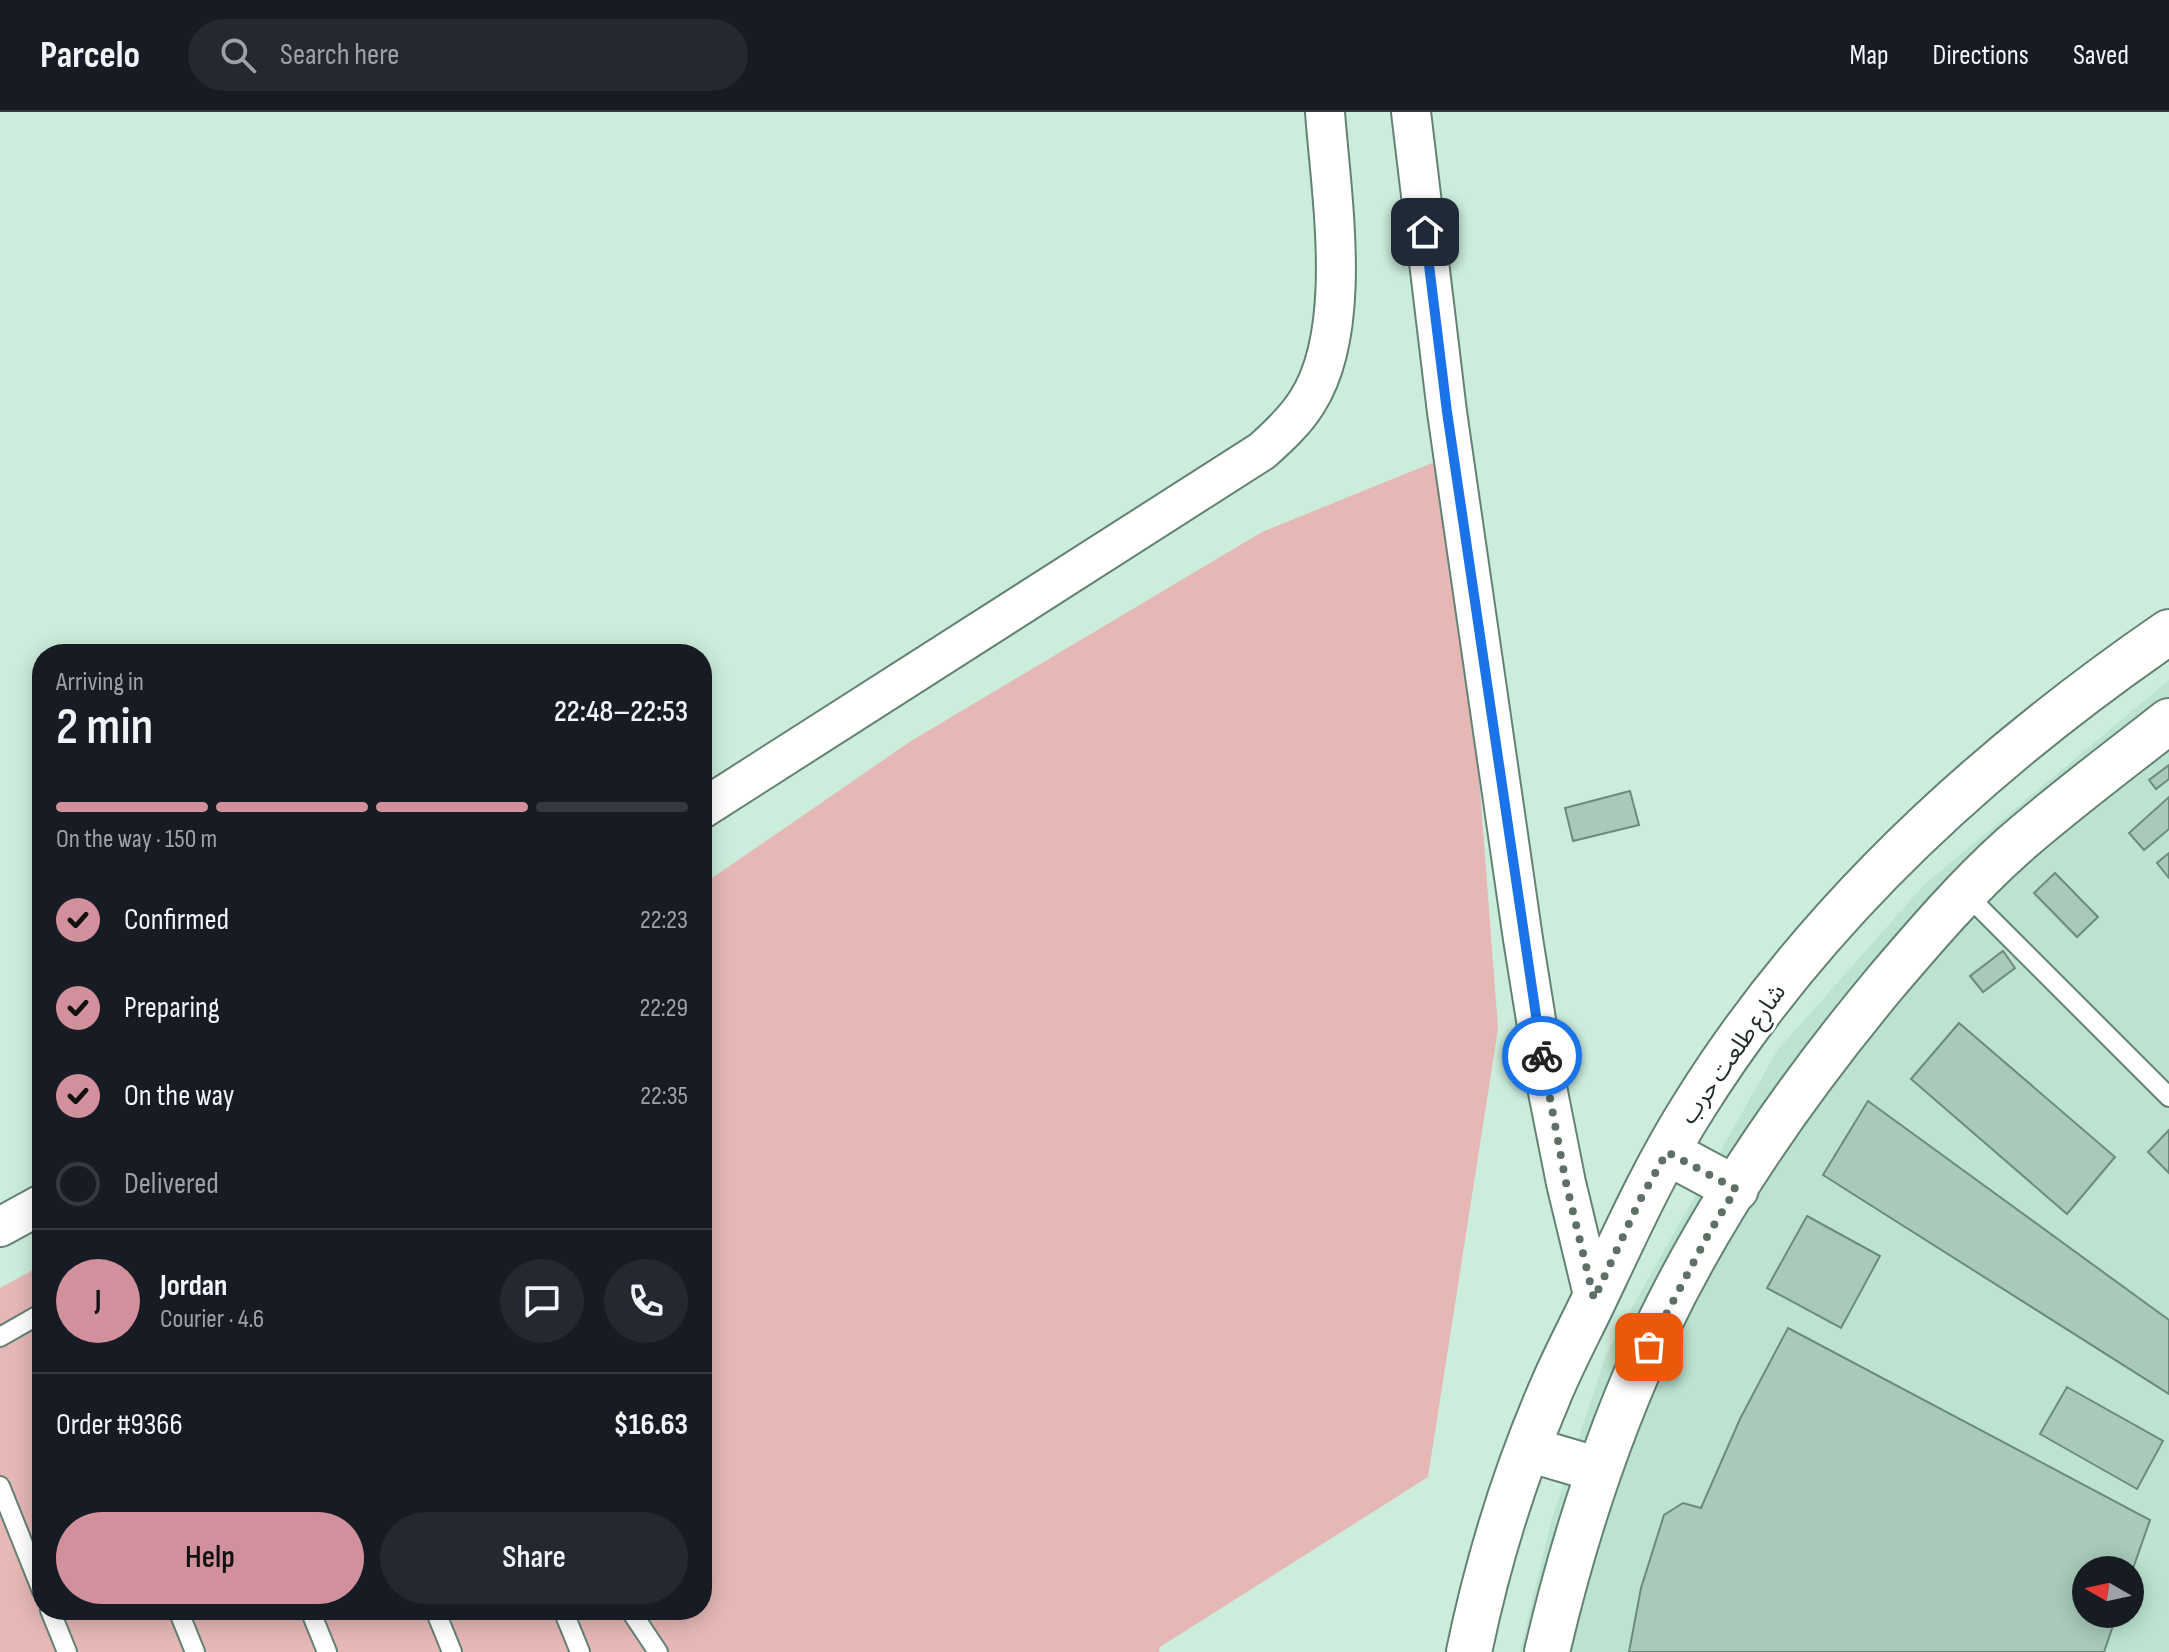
<!DOCTYPE html>
<meta charset="utf-8">
<style>
body{margin:0;font-family:"Sofia Sans Condensed","Noto Sans Arabic",sans-serif;background:#242831;color:#f1f3f6;height:100vh;display:flex;flex-direction:column;font-size:30px;white-space:nowrap}
*{box-sizing:border-box;margin:0}
p{font-size:26px;color:#9ea1a6}
.icon{flex:none;width:44px;height:44px;fill:none;stroke:currentColor;stroke-width:2;stroke-linecap:round;stroke-linejoin:round}
.map{position:relative;flex:1;overflow:hidden}
.side{position:absolute;left:32px;top:532px;width:680px;height:976px;display:flex;flex-direction:column;background:#171b24;border-radius:32px;box-shadow:0 4px 20px #0003}
.side>*{flex:none}
.needle{width:52px;rotate:279deg}
.controls{position:absolute;left:2072px;top:1444px;display:grid;gap:16px}
.controls a{display:grid;place-items:center;width:72px;height:72px;border-radius:50%;background:#171b24;box-shadow:0 4px 20px #0003;font-size:40px}
.pin{position:absolute;display:grid;place-items:center;width:68px;height:68px;color:#fff;margin:-34px;border-radius:16px;box-shadow:0 4px 12px #0006}
.courier{position:absolute;display:grid;place-items:center;width:80px;height:80px;margin:-40px;border:6px solid #1a73e8;border-radius:50%;background:#fff;color:#222;box-shadow:0 2px 10px #0007}
.overview em{font-style:normal;font-weight:600}
.overview div{display:flex;flex-direction:column-reverse}
.overview{display:flex;align-items:center;justify-content:space-between;height:136px;padding:0 24px}
h1{font-size:52px;font-weight:600;line-height:60px}
.bar{display:grid;grid-template-columns:repeat(4,1fr);gap:12px 8px;align-content:center;height:96px;padding:0 24px}
.bar i{height:10px;border-radius:6px;background:#363941}
.bar .current{background:#d2909c}
.bar p{grid-column:span 4}
.line{display:flex;align-items:center;gap:20px;padding:0 24px;border-top:2px solid #363941}
.line div{flex:1}
.round{display:grid;place-items:center;flex:none;width:84px;height:84px;border-radius:42px;background:#242831}
ol{padding:0 24px;list-style:none}
li{display:flex;align-items:center;gap:24px;height:88px}
li p{margin-inline-start:auto}
li .icon{padding:8px;border-radius:50%;background:#d2909c;color:#111;stroke-width:4}
li:last-child{color:#9ea1a6}
li i{width:44px;height:44px;border:4px solid #363941;border-radius:50%}
.primary-button{display:flex;gap:16px;margin-top:auto;padding:16px 24px}
.primary-button a{flex:1;height:92px;border-radius:48px;background:#d2909c;color:#111;font-size:32px;font-weight:600;line-height:92px;text-align:center}
.primary-button a+a{background:#242831;color:#f1f3f6}
header{display:flex;align-items:center;gap:48px;box-sizing:border-box;height:112px;padding:0 40px;background:#171b24;border-bottom:2px solid #363941}
header strong{font-size:38px}
nav{display:flex;gap:44px;margin-inline-start:auto;font-size:28px}
.search{width:560px;height:72px;background:#242831;display:flex;align-items:center;gap:20px;box-sizing:border-box;padding:0 28px;border-radius:44px;color:#9ea1a6;font-size:30px}
.map>svg:first-child{display:block}
.built{fill:#bbe3cf;fill-rule:evenodd}
.green{fill:#e5b7b5}
.building{fill:#a9cab9;stroke:#6d8b7c;stroke-width:2}
.lines{fill:none;stroke-linecap:round;stroke-linejoin:round}
.lane-casing{stroke:#648273;stroke-width:22}
.street-casing{stroke:#648273;stroke-width:42}
.secondary-casing{stroke:#648273;stroke-width:48}
.lane{stroke:#fff;stroke-width:18}
.street{stroke:#fff;stroke-width:38}
.secondary{stroke:#fff;stroke-width:44}
.done{stroke:#5d7066;stroke-width:8;stroke-dasharray:0 14.4}
.route{stroke:#1a73e8;stroke-width:10}
.labels{text-anchor:middle;dominant-baseline:central;stroke-width:6;stroke-linejoin:round;paint-order:stroke}
.street-label{font-size:24px;fill:#212d27;stroke:#fff}
</style>
<header>
<strong>Parcelo</strong>
<div class="search"><svg class="icon" aria-label="search" viewBox="0 0 24 24"><circle cx="10" cy="10" r="6"/><path d="M15 15l6 6"/></svg>Search here</div>
<nav><a>Map</a><a>Directions</a><a>Saved</a></nav>
</header>
<div class="map">
<svg width="2169" height="1540" viewBox="0 0 2169 1540">
<rect width="100%" height="100%" fill="#cceddc"/>
<path class="built" d="M2169,568V1540H1520L1551,1410L1607,1240L1777,939L1924,773ZM2086,1458H2130V1502H2086Z"/>
<path class="green" d="M1437,349L1468,519L1498,917L1428,1365L1160,1535L1159,1540H0V1176L42,1153V1498H702V773L911,629L1262,420Z"/>
<path class="building" d="M2169,653V667L2156,677L2149,668Z
M1630,679L1639,713L1573,729L1565,696Z
M2169,685V717L2144,738L2129,721Z
M2169,741V766L2157,751Z
M2055,761L2098,805L2077,825L2034,781Z
M2003,839L2015,856L1983,880L1970,864Z
M1959,911L2115,1045L2067,1102L1911,967Z
M1868,989L2169,1208V1282L1823,1063Z
M2169,1018V1061L2148,1040Z
M1807,1104L1880,1144L1841,1216L1767,1176Z
M1788,1216L2150,1408L2130,1465V1458H2086V1502H2117L2104,1540H1629L1641,1476L1664,1403L1683,1391L1701,1396L1740,1307Z
M2067,1275L2163,1329L2137,1377L2040,1322Z"/>
<g class="lines">
<defs>
<path id="lane" d="M1966,782L2169,985
M0,1225L42,1201
M0,1374L42,1479
M50,1498L67,1540
M178,1498L195,1540
M310,1498L327,1540
M435,1498L452,1540
M563,1498L580,1540
M630,1498L658,1540"/>
<path id="street" d="M1411,0L1447,300L1523,827L1546,970L1566,1071L1594,1187
M702,697L1262,339C1279,324 1295,309 1307,290C1354,217 1331,83 1325,0
M0,1115L42,1092"/>
<path id="secondary" d="M1667,1040L1736,1077
M1528,1337L1599,1358
M1469,1540C1487,1453 1513,1367 1548,1285C1561,1253 1577,1223 1592,1192C1624,1125 1654,1057 1694,994C1813,803 1984,647 2169,520
M1547,1540C1573,1428 1609,1318 1658,1214C1716,1093 1800,973 1885,871C1925,824 1967,775 2013,734C2063,690 2117,650 2169,609"/>
</defs>
<use href="#lane" class="lane-casing"/>
<use href="#street" class="street-casing"/>
<use href="#secondary" class="secondary-casing"/>
<use href="#lane" class="lane"/>
<use href="#street" class="street"/>
<use href="#secondary" class="secondary"/>
</g>
<g class="lines">
<path class="done" d="M1542,944L1566,1071L1594,1187L1640,1088L1667,1040L1736,1077L1708,1123L1649,1235"/>
<path class="route" d="M1425,120L1447,300L1542,944"/>
</g>
<g class="labels">
<g class="street-label">
<text transform="translate(1733 942) rotate(-55)">شارع طلعت حرب</text>
</g>
</g>
</svg>
<div class="controls">
<a><svg class="needle" viewBox="-14 -14 28 28"><path d="M0-13l5 13h-10z" fill="#e53935"/><path d="M0 13l5-13h-10z" fill="#9ea1a6"/></svg></a>
</div>
<div class="pin" style="left:1649px;top:1235px;background:#ea580c"><svg class="icon" aria-label="bag" viewBox="0 0 24 24"><path d="M5 8h14l-1 12H6zM9 8a3 3 0 0 1 6 0"/></svg></div>
<div class="pin" style="left:1425px;top:120px;background:#1f2937"><svg class="icon" aria-label="home" viewBox="0 0 24 24"><path d="M3 11l9-7 9 7M6 9v11h12V9"/></svg></div>
<div class="courier" style="left:1542px;top:944px"><svg class="icon" aria-label="bike" viewBox="0 0 24 24"><circle cx="6" cy="16" r="4"/><circle cx="18" cy="16" r="4"/><path d="M6 16l4-8h5l3 8M10 8l3 8H6M13 5h3"/></svg></div>
<section class="side">
<div class="overview"><div><h1>2 min</h1><p>Arriving in</p></div><em>22:48–22:53</em></div>
<div class="bar"><i class="current"></i><i class="current"></i><i class="current"></i><i></i><p>On the way · 150 m</p></div>
<ol>
<li><svg class="icon" aria-label="check" viewBox="0 0 24 24"><path d="M5 12l5 5 9-10"/></svg>Confirmed<p>22:23</p></li>
<li><svg class="icon" aria-label="check" viewBox="0 0 24 24"><path d="M5 12l5 5 9-10"/></svg>Preparing<p>22:29</p></li>
<li><svg class="icon" aria-label="check" viewBox="0 0 24 24"><path d="M5 12l5 5 9-10"/></svg>On the way<p>22:35</p></li>
<li><i></i>Delivered</li>
</ol>
<div class="line" style="height:144px"><b class="round" style="background:#d2909c;color:#111">J</b><div><b>Jordan</b><p>Courier · 4.6</p></div><a class="round"><svg class="icon" aria-label="chat" viewBox="0 0 24 24"><path d="M4 5h16v11H9l-5 4z"/></svg></a><a class="round"><svg class="icon" aria-label="phone" viewBox="0 0 24 24"><path d="M5 4h4l2 5-3 2q2 4 5 5l2-3 5 2v4C11 20 4 13 5 4z"/></svg></a></div>
<div class="line" style="height:104px"><div>Order #9366</div><b>$16.63</b></div>
<div class="primary-button"><a>Help</a><a>Share</a></div>
</section>
</div>
